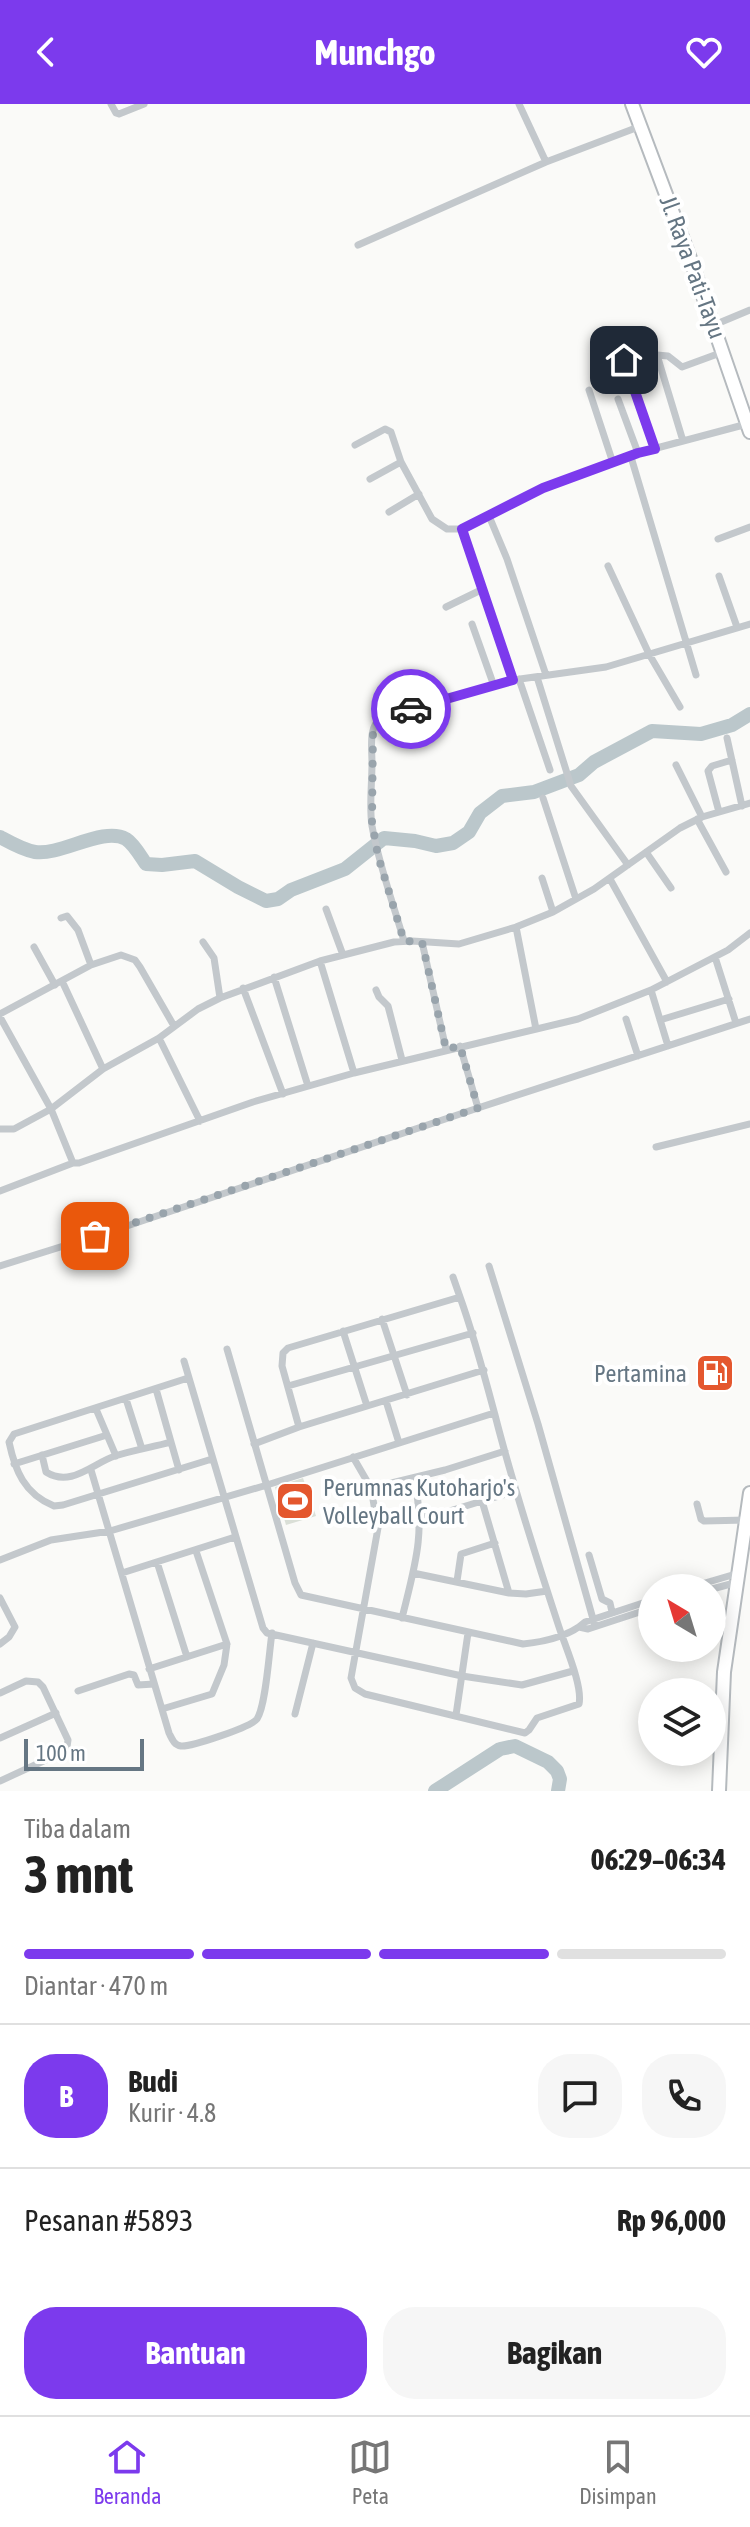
<!DOCTYPE html>
<html lang="id">
<meta charset="utf-8">
<style>
body{margin:0;font-family:"Asap Condensed",sans-serif;background:#f6f6f6;color:#222;height:100vh;display:flex;flex-direction:column;font-size:30px;white-space:nowrap}
*{box-sizing:border-box;margin:0}
p{font-size:26px;color:#767676}
.icon{flex:none;width:44px;height:44px;fill:none;stroke:currentColor;stroke-width:2;stroke-linecap:round;stroke-linejoin:round}
.map{position:relative;height:1687px;overflow:hidden}
.sheet{display:flex;flex-direction:column;background:#fff;flex:1}
.sheet>*{flex:none}
.needle{width:52px;rotate:322deg}
.controls{position:absolute;left:638px;top:1470px;display:grid;gap:16px}
.controls a{display:grid;place-items:center;width:88px;height:88px;border-radius:50%;background:#fff;box-shadow:0 4px 20px #0003;font-size:40px}
.scale{position:absolute;left:24px;bottom:20px;width:120px;box-sizing:border-box;padding-left:8px;border:4px solid #657683;border-top:0;font-size:22px;line-height:28px;white-space:nowrap;color:#657683;-webkit-text-stroke:6px #fff;paint-order:stroke}
.pin{position:absolute;display:grid;place-items:center;width:68px;height:68px;color:#fff;margin:-34px;border-radius:16px;box-shadow:0 4px 12px #0006}
.courier{position:absolute;display:grid;place-items:center;width:80px;height:80px;margin:-40px;border:6px solid #7c3aed;border-radius:50%;background:#fff;color:#222;box-shadow:0 2px 10px #0007}
.head em{font-style:normal;font-weight:700}
.head div{display:flex;flex-direction:column-reverse}
.head{display:flex;align-items:center;justify-content:space-between;height:136px;padding:0 24px}
h1{font-size:52px;font-weight:700;line-height:60px}
.bar{display:grid;grid-template-columns:repeat(4,1fr);gap:12px 8px;align-content:center;height:96px;padding:0 24px}
.bar i{height:10px;border-radius:6px;background:#e0e0e0}
.bar .active{background:#7c3aed}
.bar p{grid-column:span 4}
.line{display:flex;align-items:center;gap:20px;padding:0 24px;border-top:2px solid #e0e0e0}
.line div{flex:1}
.round{display:grid;place-items:center;flex:none;width:84px;height:84px;border-radius:32px;background:#f6f6f6}
.action{display:flex;gap:16px;margin-top:auto;padding:16px 24px}
.action a{flex:1;height:92px;border-radius:32px;background:#7c3aed;color:#fff;font-size:32px;font-weight:700;line-height:92px;text-align:center}
.action a+a{background:#f6f6f6;color:#222}
header{display:flex;justify-content:space-between;align-items:center;height:104px;padding:0 24px;background:#7c3aed;color:#fff;font-size:36px;font-weight:700}
.tabs{display:flex;justify-content:space-around;align-items:center;height:112px;border-top:2px solid #e0e0e0;background:#fff;font-size:22px;color:#767676}
.tabs a{display:grid;justify-items:center;gap:4px}
.tabs .active{color:#7c3aed}
.map>svg:first-child{display:block}
.green{fill:#dadfd7}
.lines{fill:none;stroke-linecap:round;stroke-linejoin:round}
.river{stroke:#bbc7cb;stroke-width:14}
.primary-casing{stroke:#b5babe;stroke-width:16}
.street{stroke:#c3c8cc;stroke-width:7}
.primary{stroke:#fff;stroke-width:12}
.done{stroke:#99a4ac;stroke-width:8;stroke-dasharray:0 14.4}
.route{stroke:#7c3aed;stroke-width:10}
.labels{text-anchor:middle;dominant-baseline:central;stroke-width:8;stroke-linejoin:round;paint-order:stroke}
.street-label{font-size:24px;fill:#657683;stroke:#fff}
.poi-label{font-size:24px;fill:#657683;stroke:#fff;text-anchor:end}
</style>
<header><svg class="icon" aria-label="back" viewBox="0 0 24 24"><path d="M15 5l-7 7 7 7"/></svg>Munchgo<svg class="icon" aria-label="heart" viewBox="0 0 24 24"><path d="M12 20l-8-8c-3-5 5-10 8-4 3-6 11-1 8 4z"/></svg></header>
<div class="map">
<svg width="750" height="1687" viewBox="0 0 750 1687">
<rect width="100%" height="100%" fill="#fafaf8"/>
<path class="green" d="M303,1374L316,1412L286,1421L275,1383Z"/>
<g class="lines">
<path class="river" d="M0,733C11,739 23,746 35,748C61,752 103,722 126,735C134,740 141,753 146,760L162,761L195,757L238,783L266,797L278,795L291,786L345,765L384,734L415,737L436,742L453,739L469,728L480,709L502,692L534,688L579,671L594,658L652,627L701,630L732,621L750,610
M435,1687L500,1645L515,1642L548,1658L557,1667L560,1675L558,1687"/>
<defs>
<path id="primary" d="M632,0L691,157L750,328
M719,1687L724,1568L750,1389"/>
</defs>
<use href="#primary" class="primary-casing"/>
<path class="street" d="M111,0L116,9L119,10L144,0
M519,0L546,58
M358,141L546,58L641,22
M714,221L750,206
M624,256L655,345
M589,286L613,359
M618,295L638,349
M683,337L657,251L668,252L682,263L723,248
M355,341L385,325L391,328L401,358L432,415L447,425H462L543,384L638,349L747,320
M631,353L696,571
M370,375L401,358
M389,408L419,390
M489,412L507,455L546,571
M462,425L513,576
M718,435L750,423
M608,462L649,550L680,603
M719,472L737,523
M446,503L483,485
M472,520L494,582
M537,573L571,682L628,761
M519,575L550,666
M727,634L742,702
M676,661L702,713
M543,694L576,795
M719,708L708,667L712,662L732,656
M697,715L726,768
M646,748L671,784
M542,774L553,808
M610,775L667,878
M326,805L343,851
M61,814L67,812L78,826L91,861
M516,823L536,925
M404,837C393,799 379,761 372,722C369,702 372,680 372,659C372,643 368,623 382,612L513,576L606,563L750,520
M203,838L214,854L220,894
M422,838L446,945
M34,843L55,881
M715,853L736,919
M320,857L354,969
M274,873L308,982
M62,877L103,965
M243,884L283,990
M376,886L379,893L388,902L402,956
M651,886L668,942
M0,910L91,861L121,851L135,856L140,863L174,922
M0,913L51,1005L103,965L159,934L198,905L220,894L320,857L394,838L412,837L459,840L516,823L553,808L594,785L680,724L702,713L750,699
M626,915L638,952
M660,916L729,895
M159,934L200,1017
M460,942L478,1004
M0,1025H14L51,1005L73,1059H79L253,998L354,969L578,915L651,886L728,846L750,829
M656,1043L750,1020
M0,1087L73,1059
M0,1162L124,1123L478,1004L750,915
M489,1162L538,1320L595,1522
M453,1173L460,1193
M382,1215L407,1291
M343,1227L367,1302
M227,1245L295,1479L301,1491L523,1540C543,1538 570,1532 585,1518L652,1496
M184,1257L263,1524L267,1529L462,1572L522,1581L573,1567
M188,1274L14,1330L9,1338C15,1366 24,1390 54,1402L63,1401L212,1355
M288,1282L473,1229
M156,1285L171,1338
M126,1295L142,1345
M386,1297L399,1339
M96,1305L116,1352
M299,1323L282,1262L283,1249L288,1244L460,1193C474,1232 484,1270 495,1311C513,1382 536,1453 559,1523C565,1542 583,1582 579,1600L537,1614L529,1626L525,1629L365,1590L355,1584L351,1574L378,1424L371,1384L353,1353
M254,1340L299,1323L484,1266
M42,1351L46,1368C71,1384 93,1359 115,1352C133,1346 153,1343 171,1338L179,1366
M14,1360L107,1331
M91,1366L169,1629C172,1635 174,1641 181,1642C191,1643 251,1623 257,1615C266,1602 269,1548 272,1529
M371,1384L445,1366L505,1347
M482,1397L516,1387
M697,1400L701,1415L704,1417L746,1416
M421,1412L443,1409L482,1397L509,1489L526,1490L547,1487
M589,1451L602,1495L610,1499L612,1508
M0,1456L51,1436L110,1427L267,1381L494,1309
M157,1458L187,1553
M122,1469L235,1433
M413,1469L509,1489
M457,1477L461,1450L495,1439
M688,1484L739,1469
M712,1485L738,1478
M0,1494L15,1523L9,1533L0,1540
M402,1514C415,1461 426,1429 414,1374
M579,1523L588,1525L652,1504
M149,1565L227,1540
M78,1587L129,1570L134,1571L138,1581L154,1580
M0,1589L26,1577L38,1578L43,1583L68,1636L67,1643L63,1648L0,1677
M162,1605L212,1590L224,1561L227,1540L196,1447
M295,1610L313,1539
M456,1611L468,1529
M0,1634L56,1609"/>
<use href="#primary" class="primary"/>
</g>
<g class="lines">
<path class="done" d="M95,1132L478,1004L460,942L446,945L422,838L404,837L378,752L372,718L373,623L382,612L411,605"/>
<path class="route" d="M411,605L513,576L462,425L543,384L638,349L655,345L624,256"/>
</g>
<defs>
<symbol id="fuel-square" viewBox="-11 -11 22 22"><rect x="-9" y="-9" width="18" height="18" rx="4" fill="#e4572e" stroke="#fff"/><path d="M-5.5-6h7V0h2V4h1.3V-2.5L3-4.5l.8-.8L6-3V5H2.5V1h-1V6h-7ZM-4.2-4.7v3.2H.2V-4.7Z" fill="#fff"/></symbol>
<symbol id="stadium-square" viewBox="-11 -11 22 22"><rect x="-9" y="-9" width="18" height="18" rx="4" fill="#e4572e" stroke="#fff"/><path d="M0-5a6.5 5 0 1 0 0 10a6.5 5 0 1 0 0-10ZM-3.5-1.8h7v3.6h-7Z" fill="#fff"/></symbol>
</defs>
<g fill-rule="evenodd">
<use href="#fuel-square" x="693" y="1247" width="44" height="44"/>
<use href="#stadium-square" x="273" y="1375" width="44" height="44"/>
</g>
<g class="labels">
<g class="street-label">
<text transform="translate(693 163) rotate(70)">Jl. Raya Pati-Tayu</text>
</g>
<g class="poi-label">
<text x="687" y="1269">Pertamina</text>
<text x="323" y="1383" text-anchor="start">Perumnas Kutoharjo's<tspan x="323" dy="28">Volleyball Court</tspan></text>
</g>
</g>
</svg>
<div class="controls">
<a><svg class="needle" viewBox="-14 -14 28 28"><path d="M0-13l5 13h-10z" fill="#e53935"/><path d="M0 13l5-13h-10z" fill="#767676"/></svg></a>
<a><svg class="icon" aria-label="layers" viewBox="0 0 24 24"><path d="M12 4l9 5-9 5-9-5zM3 14l9 5 9-5"/></svg></a>
</div>
<div class="scale">100 m</div>
<div class="pin" style="left:95px;top:1132px;background:#ea580c"><svg class="icon" aria-label="bag" viewBox="0 0 24 24"><path d="M5 8h14l-1 12H6zM9 8a3 3 0 0 1 6 0"/></svg></div>
<div class="pin" style="left:624px;top:256px;background:#1f2937"><svg class="icon" aria-label="home" viewBox="0 0 24 24"><path d="M3 11l9-7 9 7M6 9v11h12V9"/></svg></div>
<div class="courier" style="left:411px;top:605px"><svg class="icon" aria-label="car" viewBox="0 0 24 24"><path d="M5 17H2v-5l4-1 3-4h7l3 4 3 1v5h-3M9 17h6M6 11h13"/><circle cx="7" cy="17" r="2"/><circle cx="17" cy="17" r="2"/></svg></div>
</div>
<section class="sheet">
<div class="head"><div><h1>3 mnt</h1><p>Tiba dalam</p></div><em>06:29–06:34</em></div>
<div class="bar"><i class="active"></i><i class="active"></i><i class="active"></i><i></i><p>Diantar · 470 m</p></div>
<div class="line" style="height:144px"><b class="round" style="background:#7c3aed;color:#fff">B</b><div><b>Budi</b><p>Kurir · 4.8</p></div><a class="round"><svg class="icon" aria-label="chat" viewBox="0 0 24 24"><path d="M4 5h16v11H9l-5 4z"/></svg></a><a class="round"><svg class="icon" aria-label="phone" viewBox="0 0 24 24"><path d="M5 4h4l2 5-3 2q2 4 5 5l2-3 5 2v4C11 20 4 13 5 4z"/></svg></a></div>
<div class="line" style="height:104px"><div>Pesanan #5893</div><b>Rp 96,000</b></div>
<div class="action"><a>Bantuan</a><a>Bagikan</a></div>
</section>
<nav class="tabs">
<a class="active"><svg class="icon" aria-label="home" viewBox="0 0 24 24"><path d="M3 11l9-7 9 7M6 9v11h12V9"/></svg>Beranda</a>
<a><svg class="icon" aria-label="map" viewBox="0 0 24 24"><path d="M3 6l6-2 6 2 6-2v14l-6 2-6-2-6 2zM9 4v14M15 6v14"/></svg>Peta</a>
<a><svg class="icon" aria-label="saved" viewBox="0 0 24 24"><path d="M7 4h10v16l-5-4-5 4z"/></svg>Disimpan</a>
</nav>
